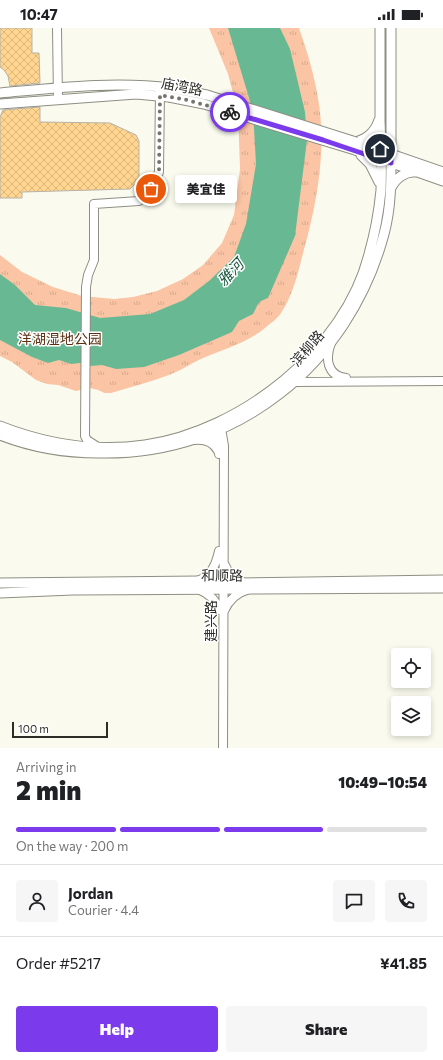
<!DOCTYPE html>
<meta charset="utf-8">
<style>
body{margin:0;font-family:Commissioner,"Noto Sans SC",sans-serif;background:#f6f6f6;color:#202124;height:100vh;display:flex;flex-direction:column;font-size:15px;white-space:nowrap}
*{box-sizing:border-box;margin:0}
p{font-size:13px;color:#757577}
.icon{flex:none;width:22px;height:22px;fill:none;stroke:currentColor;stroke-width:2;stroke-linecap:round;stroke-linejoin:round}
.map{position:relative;height:720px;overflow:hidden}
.details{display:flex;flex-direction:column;background:#fff;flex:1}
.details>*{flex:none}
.buttons{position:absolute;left:391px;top:620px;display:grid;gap:8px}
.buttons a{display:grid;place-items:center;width:40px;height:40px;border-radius:4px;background:#fff;box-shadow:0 2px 6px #0003;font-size:20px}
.scale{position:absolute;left:12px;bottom:10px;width:96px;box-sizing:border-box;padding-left:4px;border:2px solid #2d2d28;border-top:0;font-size:11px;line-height:14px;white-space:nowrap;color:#2d2d28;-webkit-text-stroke:3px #fff;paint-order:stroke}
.pin{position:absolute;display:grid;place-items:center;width:34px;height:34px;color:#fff;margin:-17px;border:2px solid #fff;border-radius:50%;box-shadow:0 1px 4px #0007}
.courier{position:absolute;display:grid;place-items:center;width:40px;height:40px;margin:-20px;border:3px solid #7c3aed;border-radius:50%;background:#fff;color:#222;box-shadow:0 1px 5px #0007}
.bubble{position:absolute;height:28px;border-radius:4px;background:#fff;box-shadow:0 2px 6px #0003;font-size:13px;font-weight:800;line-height:28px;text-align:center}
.summary em{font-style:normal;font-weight:800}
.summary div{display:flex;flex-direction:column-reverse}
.summary{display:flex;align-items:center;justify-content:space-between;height:68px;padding:0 16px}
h1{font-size:26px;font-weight:800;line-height:30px}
.bar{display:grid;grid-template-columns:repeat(4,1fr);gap:6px 4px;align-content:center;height:48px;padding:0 16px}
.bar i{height:5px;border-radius:3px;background:#e0e0e0}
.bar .on{background:#7c3aed}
.bar p{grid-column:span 4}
.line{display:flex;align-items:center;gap:10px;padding:0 16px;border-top:1px solid #e0e0e0}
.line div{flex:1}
.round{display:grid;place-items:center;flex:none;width:42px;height:42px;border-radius:4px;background:#f6f6f6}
.action{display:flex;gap:8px;margin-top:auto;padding:8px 16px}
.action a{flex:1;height:46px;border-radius:4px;background:#7c3aed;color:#fff;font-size:16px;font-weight:800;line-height:46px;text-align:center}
.action a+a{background:#f6f6f6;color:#202124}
.status{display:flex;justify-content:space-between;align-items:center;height:28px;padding:0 20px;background:#fff;direction:ltr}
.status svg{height:11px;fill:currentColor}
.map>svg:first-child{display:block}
.grass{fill:url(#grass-tufts)}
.water{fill:#68b993}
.building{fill:url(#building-cross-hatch);stroke:#b8b2a7}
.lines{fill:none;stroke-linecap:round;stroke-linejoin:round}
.tertiary-casing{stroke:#8e8e83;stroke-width:10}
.secondary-casing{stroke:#8e8e83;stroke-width:11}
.tertiary{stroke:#fff;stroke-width:8}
.secondary{stroke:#fff;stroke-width:9}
.secondary-bridge-casing{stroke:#8e8e83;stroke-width:11;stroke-linecap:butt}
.secondary-bridge{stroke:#fff;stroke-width:9}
.done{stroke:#75756d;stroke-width:4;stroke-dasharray:0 7.2}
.route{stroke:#7c3aed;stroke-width:5}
.labels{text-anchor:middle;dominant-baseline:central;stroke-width:3;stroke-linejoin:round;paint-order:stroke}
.street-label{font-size:14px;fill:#2d2d28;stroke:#fff}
.park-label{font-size:14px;fill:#5c3012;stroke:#fff}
.water-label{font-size:15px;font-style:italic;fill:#1a583e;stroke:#fff}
</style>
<div class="status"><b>10:47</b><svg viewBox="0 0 49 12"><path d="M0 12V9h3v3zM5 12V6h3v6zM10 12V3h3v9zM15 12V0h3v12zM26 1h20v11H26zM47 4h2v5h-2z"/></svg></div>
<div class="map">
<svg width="443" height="720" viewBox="0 0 443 720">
<defs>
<pattern id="grass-tufts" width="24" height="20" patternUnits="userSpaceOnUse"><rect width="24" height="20" fill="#fac4a5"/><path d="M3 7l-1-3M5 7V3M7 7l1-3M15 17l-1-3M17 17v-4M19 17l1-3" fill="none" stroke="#d7a98e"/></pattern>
<pattern id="building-cross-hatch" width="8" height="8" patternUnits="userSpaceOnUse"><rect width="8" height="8" fill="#ffd590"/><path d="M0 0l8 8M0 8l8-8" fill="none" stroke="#dbb77c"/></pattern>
</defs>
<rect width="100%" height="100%" fill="#fafbee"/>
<path class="grass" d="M209,0H299C307,23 314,46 318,70C327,122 317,175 303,225C298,245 293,267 281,285C278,290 271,295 266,299C248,315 223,321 201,331C190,336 180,343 169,347C150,354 130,359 111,365H105L98,362L90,360L76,363L58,357L47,356L36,352L12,334L0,328V227L22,244L53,259L82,268L114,271L133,269L157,263L183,251L203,237L222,215L234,187L240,141L238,83L228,46Z"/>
<path class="water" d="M228,0H280L290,21L305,84L307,112L295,208L268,270L261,273L258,276L253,286L239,293L232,304L179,327L144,339L116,341L102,337L91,338L80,335L71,336L59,332L48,335L32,329L0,312V246L15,257L35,277L66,280L100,290L150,286L184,272L209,253L234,229L246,196L256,136L253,83Z"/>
<path class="building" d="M0,0H32V25H39L40,55L10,58L8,48L4,42L0,39Z
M40,79V94L110,95L136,107L139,113V152L130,161L22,164V170H0V89L3,82Z"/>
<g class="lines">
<defs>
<path id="tertiary" d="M57,0L58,72
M331,315C325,330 327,348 346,350
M295,354L443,353
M217,396L222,406L224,418L223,720
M210,399L218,417L219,426
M194,412C204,411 213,413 218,423
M98,419L87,412L85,408L86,259L88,247L94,232V176L139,173L151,161L159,144L160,63
M225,537C228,546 234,551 243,554
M197,553C211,548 216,537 219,523
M198,561C208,565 216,571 219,582
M224,583C229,572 236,565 247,562"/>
<path id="secondary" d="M0,65C57,60 114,53 171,60
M0,76L136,66L169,69
M356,114L443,144
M356,114C368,110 375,104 379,92
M355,122L443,153
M361,127L370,136L379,154
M391,160C395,151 405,143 415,144
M0,398C46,416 96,424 145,417C241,403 345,322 369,226C375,205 379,183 381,162C382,139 381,116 380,93C380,62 380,31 380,0
M0,407C33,420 64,425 99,425C236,428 349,337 384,206C392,177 391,146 391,116C391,77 391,39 391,0
M0,555L200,553L240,555L443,552
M0,565L73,562L443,560"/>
</defs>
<use href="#tertiary" class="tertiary-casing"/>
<use href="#secondary" class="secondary-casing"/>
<use href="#tertiary" class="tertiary"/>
<use href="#secondary" class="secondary"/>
<defs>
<path id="secondary-bridge" d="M171,60L207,67L356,114
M169,69L204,76L355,122"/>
</defs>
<use href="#secondary-bridge" class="secondary-bridge-casing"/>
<use href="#secondary-bridge" class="secondary-bridge"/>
</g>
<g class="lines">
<path class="done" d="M151,161L159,144L160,67L187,72L230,84"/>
<path class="route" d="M230,84L323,112L391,135V125L380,121"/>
</g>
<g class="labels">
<g class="street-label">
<text transform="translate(182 58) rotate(11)">庙湾路</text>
<text transform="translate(307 320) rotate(-49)">滨柳路</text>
<text transform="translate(222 547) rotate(1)">和顺路</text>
<text transform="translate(210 593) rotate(-90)">建兴路</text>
</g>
<g class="park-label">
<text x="60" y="310">洋湖湿地公园</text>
</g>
<g class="water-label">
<text transform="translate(230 244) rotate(-47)">雅河</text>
</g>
</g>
</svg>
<div class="buttons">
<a><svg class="icon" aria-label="locate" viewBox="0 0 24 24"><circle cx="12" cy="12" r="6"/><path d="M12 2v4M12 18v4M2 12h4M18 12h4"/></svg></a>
<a><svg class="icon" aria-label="layers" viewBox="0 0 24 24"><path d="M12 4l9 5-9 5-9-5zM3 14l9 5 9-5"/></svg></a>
</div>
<div class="scale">100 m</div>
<div class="pin" style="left:151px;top:161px;background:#ea580c"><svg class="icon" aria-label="bag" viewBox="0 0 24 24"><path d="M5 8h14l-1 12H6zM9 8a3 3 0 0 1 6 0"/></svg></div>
<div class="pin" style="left:380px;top:121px;background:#1f2937"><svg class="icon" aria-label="home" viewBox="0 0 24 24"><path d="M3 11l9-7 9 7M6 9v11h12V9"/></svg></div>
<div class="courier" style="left:230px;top:84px"><svg class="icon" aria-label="bike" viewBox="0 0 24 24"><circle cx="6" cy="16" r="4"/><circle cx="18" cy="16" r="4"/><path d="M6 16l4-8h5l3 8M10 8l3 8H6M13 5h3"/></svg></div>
<div class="bubble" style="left:175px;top:147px;width:62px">美宜佳</div>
</div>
<section class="details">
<div class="summary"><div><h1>2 min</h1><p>Arriving in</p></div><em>10:49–10:54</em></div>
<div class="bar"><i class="on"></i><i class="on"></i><i class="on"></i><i></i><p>On the way · 200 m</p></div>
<div class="line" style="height:72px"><a class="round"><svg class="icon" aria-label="person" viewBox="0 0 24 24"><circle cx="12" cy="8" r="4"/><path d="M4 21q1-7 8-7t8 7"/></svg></a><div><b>Jordan</b><p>Courier · 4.4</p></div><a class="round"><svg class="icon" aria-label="chat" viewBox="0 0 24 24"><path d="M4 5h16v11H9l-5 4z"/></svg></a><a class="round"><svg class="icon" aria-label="phone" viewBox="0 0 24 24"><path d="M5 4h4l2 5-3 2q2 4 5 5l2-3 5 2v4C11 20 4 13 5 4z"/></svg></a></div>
<div class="line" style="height:52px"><div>Order #5217</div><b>¥41.85</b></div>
<div class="action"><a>Help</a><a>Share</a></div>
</section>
